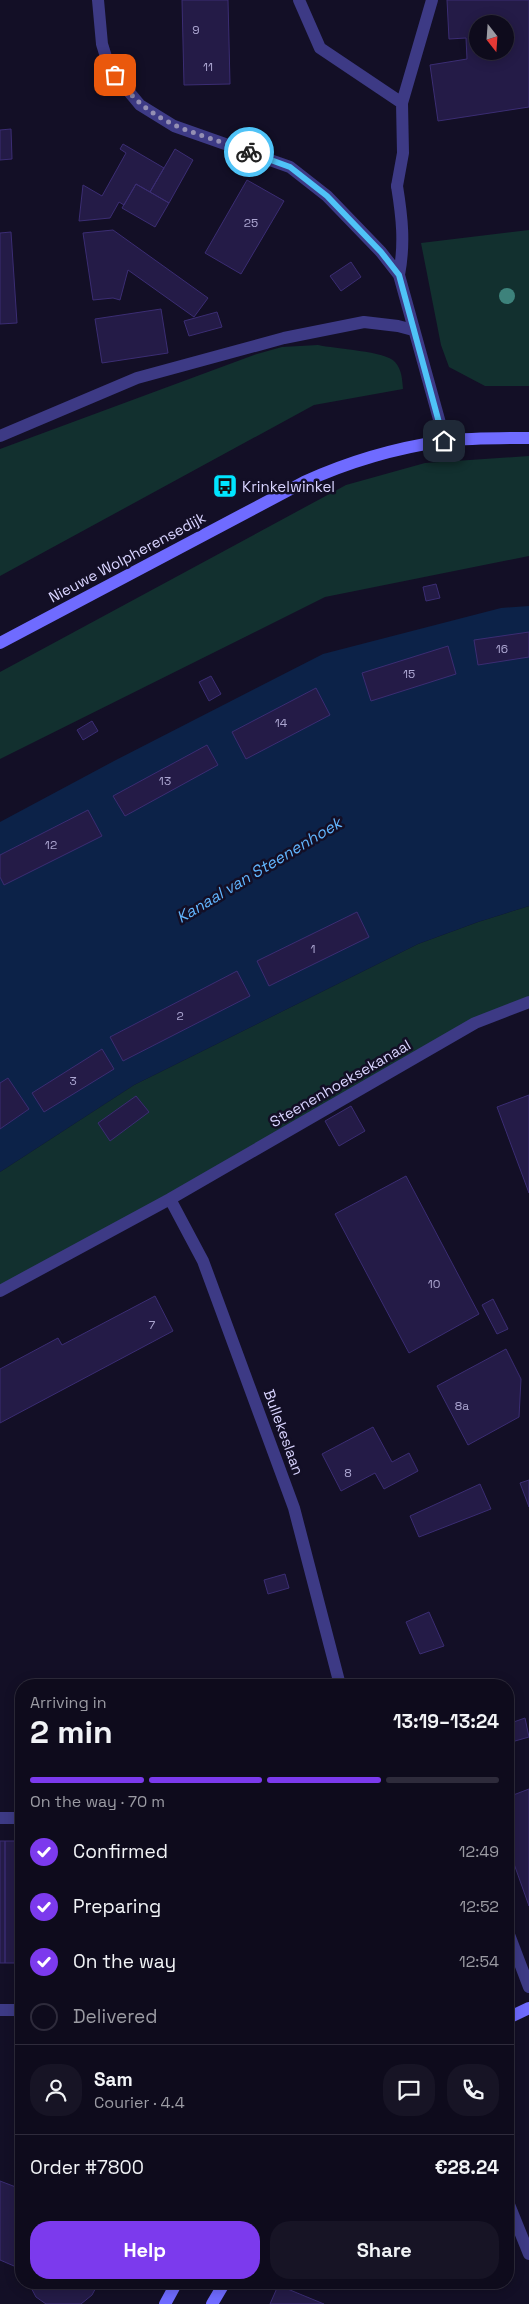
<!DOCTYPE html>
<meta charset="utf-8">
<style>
body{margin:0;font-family:"Space Grotesk",sans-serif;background:#171425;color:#f1f3f6;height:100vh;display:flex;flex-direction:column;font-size:19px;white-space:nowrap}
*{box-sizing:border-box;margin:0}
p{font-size:16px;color:#9b9ba3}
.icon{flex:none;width:28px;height:28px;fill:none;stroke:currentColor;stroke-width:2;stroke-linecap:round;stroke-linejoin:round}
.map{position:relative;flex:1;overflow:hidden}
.sheet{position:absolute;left:15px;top:1679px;width:499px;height:610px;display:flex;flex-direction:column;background:#0e0b1c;border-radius:20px;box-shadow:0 2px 12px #0003,0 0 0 1px #2e2b3b}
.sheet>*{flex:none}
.needle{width:32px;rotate:163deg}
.controls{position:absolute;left:469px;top:15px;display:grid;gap:10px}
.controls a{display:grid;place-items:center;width:45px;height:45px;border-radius:50%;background:#0e0b1c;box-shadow:0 2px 12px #0003,0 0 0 1px #2e2b3b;font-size:25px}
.pin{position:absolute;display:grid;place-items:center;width:42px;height:42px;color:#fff;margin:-21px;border-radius:10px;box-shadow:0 2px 8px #0006}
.courier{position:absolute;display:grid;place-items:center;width:50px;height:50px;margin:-25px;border:4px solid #4fc3f7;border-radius:50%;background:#fff;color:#222;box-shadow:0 1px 6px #0007}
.summary em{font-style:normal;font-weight:700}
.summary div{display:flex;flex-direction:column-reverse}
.summary{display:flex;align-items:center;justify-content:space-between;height:85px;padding:0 15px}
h1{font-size:32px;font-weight:700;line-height:38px}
.bar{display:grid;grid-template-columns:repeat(4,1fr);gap:8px 5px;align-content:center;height:60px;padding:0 15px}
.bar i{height:6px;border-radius:4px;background:#2e2b3b}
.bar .selected{background:#7c3aed}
.bar p{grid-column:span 4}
.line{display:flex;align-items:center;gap:12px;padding:0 15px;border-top:1px solid #2e2b3b}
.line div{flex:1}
.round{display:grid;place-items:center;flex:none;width:52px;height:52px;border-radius:20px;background:#171425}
ol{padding:0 15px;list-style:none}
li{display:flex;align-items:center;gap:15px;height:55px}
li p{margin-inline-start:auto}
li .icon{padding:5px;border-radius:50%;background:#7c3aed;color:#fff;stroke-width:4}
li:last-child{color:#9b9ba3}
li i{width:28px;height:28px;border:2px solid #2e2b3b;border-radius:50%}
.cta{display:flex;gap:10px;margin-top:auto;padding:10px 15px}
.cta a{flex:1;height:58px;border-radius:20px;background:#7c3aed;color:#fff;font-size:20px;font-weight:700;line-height:58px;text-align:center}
.cta a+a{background:#171425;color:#f1f3f6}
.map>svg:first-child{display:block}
.green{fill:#12302f}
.water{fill:#0c2248}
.building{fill:#241b47;stroke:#3b2d73;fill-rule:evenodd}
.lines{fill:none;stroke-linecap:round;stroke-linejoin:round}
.lane{stroke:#3d3a85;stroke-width:12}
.street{stroke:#3d3a85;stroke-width:12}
.secondary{stroke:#6f6bff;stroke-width:12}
.tree{fill:#3d827b}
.done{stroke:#948fb3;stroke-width:5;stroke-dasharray:0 9}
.route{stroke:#4fc3f7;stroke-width:6}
.labels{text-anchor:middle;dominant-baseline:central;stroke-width:5;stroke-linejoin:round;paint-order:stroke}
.number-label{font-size:12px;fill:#aca6d1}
.poi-label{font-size:15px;fill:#d9d4ff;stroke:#130f26;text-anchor:start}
.street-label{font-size:15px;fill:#d9d4ff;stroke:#130f26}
.water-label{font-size:16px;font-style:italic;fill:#62b6ff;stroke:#130f26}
</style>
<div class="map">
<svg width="529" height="2304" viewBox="0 0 529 2304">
<rect width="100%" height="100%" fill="#130f26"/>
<path class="green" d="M529,230V386H485L449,367L441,345L421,243Z
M318,345C335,349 386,351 395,362C402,370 402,379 403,389L314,405L0,576V449L257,354L282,347Z
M529,456V556L325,597L0,759V672L346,485L425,463Z
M529,906V1000L512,1007L0,1292V1172L134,1085L418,944L478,922Z"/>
<path class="water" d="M529,606V906L478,922L418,944L134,1085L0,1172V822L114,761L323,654L501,608Z"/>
<path class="building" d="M182,0H228L230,84L184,85Z
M447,0H529V107L438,121L430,65L467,59L466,38L449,39ZM478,24H505V51H478Z
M11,129L12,159L0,160V130Z
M123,144L164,168L150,192L136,184L124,205L119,202L110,218L79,221L83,185L102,196L126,153L120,149Z
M175,149L193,160L169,203L150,192Z
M247,180L284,201L241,274L205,253Z
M136,184L169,203L155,227L122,208Z
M113,230L208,298L194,317L128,270L120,300L113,298L93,300L83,233Z
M11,232L17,323L0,324V233Z
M351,262L361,277L341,291L330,276Z
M161,309L168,353L102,363L95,319Z
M217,312L222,327L189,336L184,321Z
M436,584L440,598L426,601L423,587Z
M529,632V657L478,665L474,640Z
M448,646L456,674L371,701L362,673Z
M211,676L221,694L209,701L199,682Z
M316,688L330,715L246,759L232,732Z
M92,721L98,731L83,740L77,730Z
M207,745L218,765L125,816L113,796Z
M88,810L102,836L4,885L0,877V855Z
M357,912L369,937L269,986L257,961Z
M237,971L250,996L123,1061L110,1037Z
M102,1049L114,1069L44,1112L32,1093Z
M8,1078L29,1109L0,1129V1083Z
M529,1095V1193L497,1107Z
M136,1096L149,1112L110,1141L98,1123Z
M351,1106L365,1131L339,1146L325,1121Z
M406,1176L479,1314L409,1353L335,1214Z
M155,1296L173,1331L0,1423V1369L58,1338L62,1345Z
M493,1299L508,1329L497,1334L482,1305Z
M506,1349L521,1379L519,1417L468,1445L437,1386Z
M373,1427L392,1462L409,1453L418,1471L384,1489L375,1473L341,1491L322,1454Z
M529,1480V1507L520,1483Z
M480,1484L491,1509L419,1537L410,1516Z
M285,1574L289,1588L268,1594L264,1580Z
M429,1612L444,1646L420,1654L406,1622Z
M525,1718L529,1737L508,1743V1724Z
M529,1789V1906L508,1847V1797Z
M0,1841H5V1963H0Z
M5,1841H21V1963H5Z
M0,2181L21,2189V2269L0,2260Z
M28,2282H99L92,2295L81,2304H46L36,2297Z
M273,2283L324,2304H270L277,2288L272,2286Z"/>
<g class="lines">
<path class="lane" d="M299,0L320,48L402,103
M397,186L403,153L402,103L432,0
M508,1932L529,1987
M508,2202L529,2254"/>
<path class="street" d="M98,0L102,44L106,57L115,75L140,105L174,126L290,167L327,196L381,252L399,275
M397,186C402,217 405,243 399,275L445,441
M0,436L137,378L284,338L364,322L398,326L413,330
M170,1199L203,1261L294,1508L340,1685
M0,1291L170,1199L475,1023L529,1002
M0,1818H21
M0,2010H21"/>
<path class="secondary" d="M0,643L304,482C348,462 395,448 444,441C472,438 501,438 529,438
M508,2018L529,2008
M165,2304L177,2282
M212,2304L225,2282"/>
</g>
<circle class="tree" cx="507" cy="296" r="8"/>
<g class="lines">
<path class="done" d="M115,75C153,128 192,130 249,152"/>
<path class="route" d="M249,152L290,167L327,196L381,252L399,275L444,441"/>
</g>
<defs>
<symbol id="bus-square" viewBox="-11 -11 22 22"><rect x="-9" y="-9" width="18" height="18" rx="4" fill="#00e5ff" stroke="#130f26"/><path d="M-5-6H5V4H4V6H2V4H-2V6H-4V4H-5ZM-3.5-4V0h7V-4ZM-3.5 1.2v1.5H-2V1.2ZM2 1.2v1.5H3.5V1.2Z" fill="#111"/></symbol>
</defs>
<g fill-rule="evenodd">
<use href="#bus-square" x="211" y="472" width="28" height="28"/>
</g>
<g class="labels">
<g class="number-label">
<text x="196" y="30">9</text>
<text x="208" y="67">11</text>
<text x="251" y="223">25</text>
<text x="502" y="649">16</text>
<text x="409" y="674">15</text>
<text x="281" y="723">14</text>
<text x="165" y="781">13</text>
<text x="51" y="845">12</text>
<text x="313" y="949">1</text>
<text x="180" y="1016">2</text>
<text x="73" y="1081">3</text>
<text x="434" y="1284">10</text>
<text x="152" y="1325">7</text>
<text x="462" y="1406">8a</text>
<text x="348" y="1473">8</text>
</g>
<g class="poi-label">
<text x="242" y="486">Krinkelwinkel</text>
</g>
<g class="street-label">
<text transform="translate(127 557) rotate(-28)">Nieuwe Wolpherensedijk</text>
<text transform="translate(340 1083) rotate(-30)">Steenenhoeksekanaal</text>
<text transform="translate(284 1432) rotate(70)">Bullekeslaan</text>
</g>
<g class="water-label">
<text transform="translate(259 870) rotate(-31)">Kanaal van Steenenhoek</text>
</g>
</g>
</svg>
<div class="controls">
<a><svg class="needle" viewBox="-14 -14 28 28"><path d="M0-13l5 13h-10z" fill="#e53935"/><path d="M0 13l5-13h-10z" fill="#9b9ba3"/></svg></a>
</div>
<div class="pin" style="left:115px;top:75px;background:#ea580c"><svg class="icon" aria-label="bag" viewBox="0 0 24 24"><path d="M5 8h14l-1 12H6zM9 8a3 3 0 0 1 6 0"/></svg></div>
<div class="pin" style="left:444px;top:441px;background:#1f2937"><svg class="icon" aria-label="home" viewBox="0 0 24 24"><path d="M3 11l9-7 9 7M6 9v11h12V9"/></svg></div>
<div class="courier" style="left:249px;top:152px"><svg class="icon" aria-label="bike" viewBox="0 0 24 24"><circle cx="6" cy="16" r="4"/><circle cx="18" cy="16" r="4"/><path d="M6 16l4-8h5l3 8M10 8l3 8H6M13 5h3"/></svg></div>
<section class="sheet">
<div class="summary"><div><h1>2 min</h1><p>Arriving in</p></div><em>13:19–13:24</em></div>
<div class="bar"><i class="selected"></i><i class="selected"></i><i class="selected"></i><i></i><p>On the way · 70 m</p></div>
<ol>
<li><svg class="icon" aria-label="check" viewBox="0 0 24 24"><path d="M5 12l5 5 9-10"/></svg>Confirmed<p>12:49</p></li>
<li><svg class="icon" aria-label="check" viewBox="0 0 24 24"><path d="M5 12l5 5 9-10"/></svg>Preparing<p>12:52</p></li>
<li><svg class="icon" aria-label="check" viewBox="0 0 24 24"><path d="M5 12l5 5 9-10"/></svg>On the way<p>12:54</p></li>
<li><i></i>Delivered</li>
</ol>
<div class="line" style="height:90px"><a class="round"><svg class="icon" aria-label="person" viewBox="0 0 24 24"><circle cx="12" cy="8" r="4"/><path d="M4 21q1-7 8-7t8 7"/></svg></a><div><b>Sam</b><p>Courier · 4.4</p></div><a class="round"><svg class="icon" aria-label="chat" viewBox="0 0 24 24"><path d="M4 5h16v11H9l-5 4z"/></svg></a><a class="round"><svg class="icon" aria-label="phone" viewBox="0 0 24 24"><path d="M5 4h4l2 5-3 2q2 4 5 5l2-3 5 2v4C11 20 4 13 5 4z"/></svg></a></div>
<div class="line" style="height:65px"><div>Order #7800</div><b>€28.24</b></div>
<div class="cta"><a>Help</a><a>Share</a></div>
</section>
</div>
